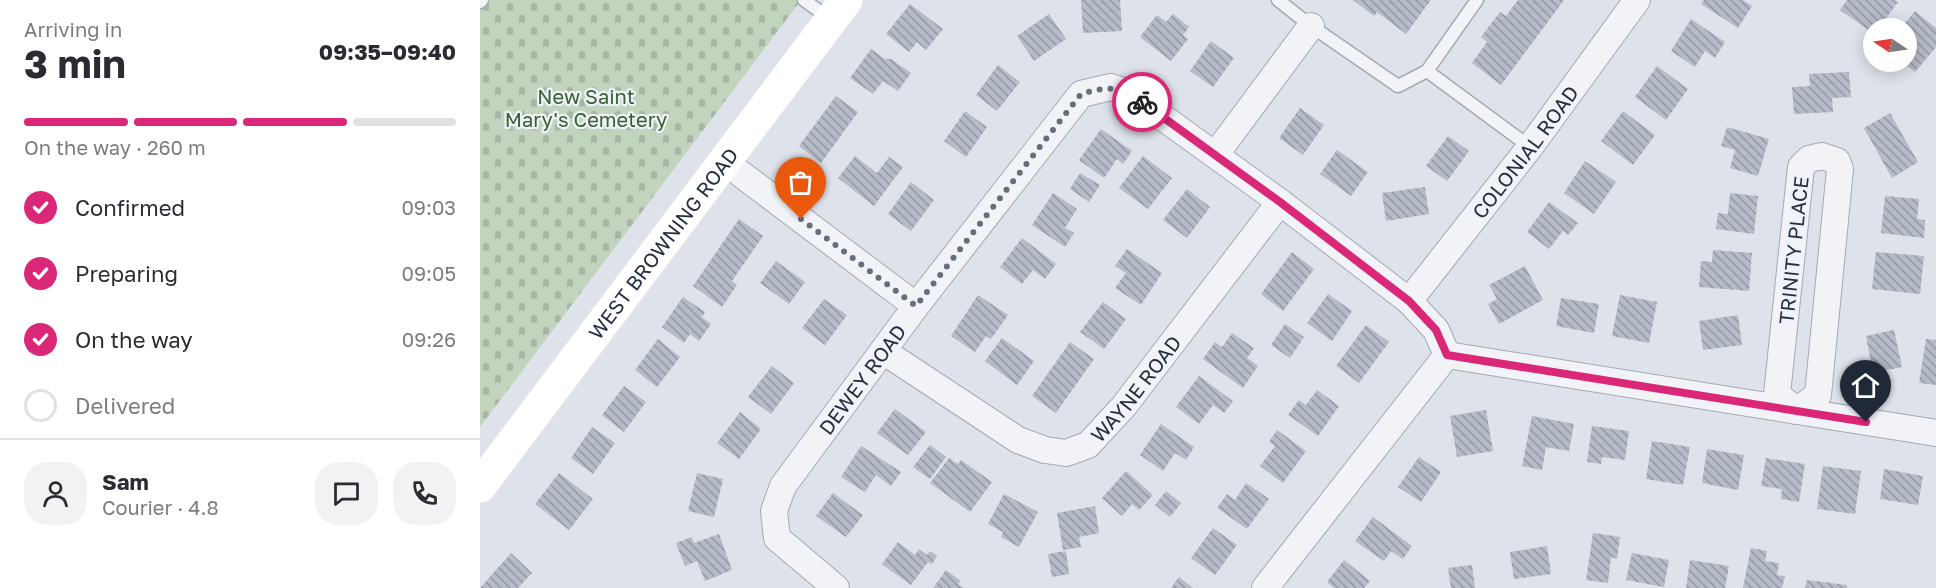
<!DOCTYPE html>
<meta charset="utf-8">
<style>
body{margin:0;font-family:"Golos Text",sans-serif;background:#f2f2f3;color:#2b2b33;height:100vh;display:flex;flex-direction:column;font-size:22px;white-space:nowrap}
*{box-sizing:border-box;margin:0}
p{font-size:20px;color:#7c7c81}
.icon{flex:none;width:33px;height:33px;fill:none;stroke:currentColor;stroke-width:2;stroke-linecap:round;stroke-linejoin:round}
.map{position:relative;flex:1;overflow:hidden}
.drawer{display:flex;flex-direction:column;background:#fff;width:480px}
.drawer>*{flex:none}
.needle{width:39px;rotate:283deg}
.fabs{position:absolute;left:1383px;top:18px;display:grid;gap:12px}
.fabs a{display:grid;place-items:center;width:54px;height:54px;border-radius:50%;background:#fff;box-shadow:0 3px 15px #0003;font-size:30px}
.pin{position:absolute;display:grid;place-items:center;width:51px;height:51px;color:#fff;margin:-62px -26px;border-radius:50% 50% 50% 0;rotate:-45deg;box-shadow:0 0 6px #0007}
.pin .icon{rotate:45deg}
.courier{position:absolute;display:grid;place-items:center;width:60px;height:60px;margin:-30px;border:4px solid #db2777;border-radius:50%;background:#fff;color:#222;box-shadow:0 2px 8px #0007}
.summary em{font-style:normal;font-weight:700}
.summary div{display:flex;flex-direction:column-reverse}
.summary{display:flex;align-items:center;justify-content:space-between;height:102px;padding:0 24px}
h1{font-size:39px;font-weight:700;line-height:45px}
.bar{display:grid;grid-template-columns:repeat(4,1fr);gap:9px 6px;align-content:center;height:72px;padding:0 24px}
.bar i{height:8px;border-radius:4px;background:#e1e1e2}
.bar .on{background:#db2777}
.bar p{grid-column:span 4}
.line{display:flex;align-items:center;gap:15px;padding:0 24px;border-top:2px solid #e1e1e2}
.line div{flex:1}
.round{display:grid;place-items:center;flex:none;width:63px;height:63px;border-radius:24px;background:#f2f2f3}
ol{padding:0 24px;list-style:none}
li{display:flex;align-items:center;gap:18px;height:66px}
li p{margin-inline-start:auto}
li .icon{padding:6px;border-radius:50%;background:#db2777;color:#fff;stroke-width:4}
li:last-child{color:#7c7c81}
li i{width:33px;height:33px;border:3px solid #e1e1e2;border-radius:50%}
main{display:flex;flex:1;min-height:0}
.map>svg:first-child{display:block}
.cemetery{fill:url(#cemetery-stones)}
.building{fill:url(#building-back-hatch)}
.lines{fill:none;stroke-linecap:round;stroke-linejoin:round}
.service-casing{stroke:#a3a9b4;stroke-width:15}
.minor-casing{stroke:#a3a9b4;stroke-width:28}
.service{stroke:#f1f3f7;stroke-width:12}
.minor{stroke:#f1f3f7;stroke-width:26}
.secondary{stroke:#fff;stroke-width:33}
.done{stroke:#666e7d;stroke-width:6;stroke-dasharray:0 10.8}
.route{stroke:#db2777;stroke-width:8}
.labels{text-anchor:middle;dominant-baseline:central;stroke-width:4.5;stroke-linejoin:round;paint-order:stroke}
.park-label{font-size:20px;fill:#386031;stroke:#eef1f7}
.street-label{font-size:20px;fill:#262f42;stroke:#eef1f7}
</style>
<main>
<section class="drawer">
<div class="summary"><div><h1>3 min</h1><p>Arriving in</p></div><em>09:35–09:40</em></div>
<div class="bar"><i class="on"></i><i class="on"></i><i class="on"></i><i></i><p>On the way · 260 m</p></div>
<ol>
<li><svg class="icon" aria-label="check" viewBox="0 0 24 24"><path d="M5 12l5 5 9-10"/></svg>Confirmed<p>09:03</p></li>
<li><svg class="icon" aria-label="check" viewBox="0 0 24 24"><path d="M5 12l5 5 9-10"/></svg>Preparing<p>09:05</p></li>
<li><svg class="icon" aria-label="check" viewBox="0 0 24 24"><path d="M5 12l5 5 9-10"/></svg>On the way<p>09:26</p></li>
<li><i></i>Delivered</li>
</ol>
<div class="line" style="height:108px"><a class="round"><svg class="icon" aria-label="person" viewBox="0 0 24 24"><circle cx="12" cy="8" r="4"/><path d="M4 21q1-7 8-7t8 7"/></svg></a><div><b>Sam</b><p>Courier · 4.8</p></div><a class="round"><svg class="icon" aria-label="chat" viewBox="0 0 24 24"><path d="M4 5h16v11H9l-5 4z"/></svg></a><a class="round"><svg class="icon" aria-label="phone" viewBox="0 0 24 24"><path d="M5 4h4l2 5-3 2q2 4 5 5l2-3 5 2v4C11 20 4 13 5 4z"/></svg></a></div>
</section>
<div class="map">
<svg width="1456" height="588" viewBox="0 0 1456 588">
<defs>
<pattern id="cemetery-stones" width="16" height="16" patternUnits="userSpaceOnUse" patternTransform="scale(1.5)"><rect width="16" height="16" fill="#c3d4be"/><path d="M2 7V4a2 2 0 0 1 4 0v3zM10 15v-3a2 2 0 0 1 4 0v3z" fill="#a7b6a4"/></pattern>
<pattern id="building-back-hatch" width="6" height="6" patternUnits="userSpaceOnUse" patternTransform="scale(1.5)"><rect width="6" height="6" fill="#b5bbc7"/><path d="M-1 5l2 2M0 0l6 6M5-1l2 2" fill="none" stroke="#9398a3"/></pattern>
</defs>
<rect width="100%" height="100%" fill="#dee2ea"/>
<path class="cemetery" d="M0,0H321L0,427Z"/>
<path class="building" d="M601,0H640L642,31L603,33Z
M873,0H951L926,34L897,12L894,16Z
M1038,0H1084L1021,85L992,63L1007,42L1001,37L1020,12L1026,16Z
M1224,0H1263L1272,6L1258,28L1221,4Z
M1367,0H1414L1418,2L1399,28H1394V34L1360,10Z
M430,4L463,29L446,50L437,42L429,52L406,34Z
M1435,11L1456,28V47L1435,72L1422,62H1426V28H1421Z
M569,14L586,39L554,61L537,36Z
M693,14L709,27L703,35L708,39L691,61L660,37L677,15L686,22Z
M1211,19L1245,42L1235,58L1225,51L1215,67L1191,51Z
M731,41L754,58L733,87L710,71Z
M391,49L405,59H411L431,73L418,91L403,81L393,94L370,78Z
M518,65L540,82L517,111L496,95Z
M1177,66L1208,89L1186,120L1155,97Z
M1369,72L1371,97L1352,98L1353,112L1314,114L1312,87L1330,86L1329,74Z
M356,96L378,112L341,163L319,146Z
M820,108L844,125L823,155L799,138Z
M485,111L507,127L486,157L464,141Z
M1143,111L1175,135L1153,165L1121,141Z
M1410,113L1438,162L1412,178L1384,128Z
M1247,127L1289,139L1278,176L1250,168L1255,150L1241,146Z
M621,129L652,151L643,164L637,159L624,178L599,160Z
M968,136L989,151L967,181L946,166Z
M857,150L888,172L871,196L840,174Z
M375,156L397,173L409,157L423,167L394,206L358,178Z
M663,156L692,178L668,209L639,188Z
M1105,161L1136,182L1114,214L1084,193Z
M600,173L620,185L609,202L590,189Z
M431,182L454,200L431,231L408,214Z
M945,187L949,214L906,221L902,193Z
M707,189L730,207L707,238L683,220Z
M573,193L597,209L585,228L594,233L585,247L552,225Z
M1250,193L1278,196L1274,234L1236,229L1238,213L1248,214Z
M1405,196L1439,199L1437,219L1445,220L1444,238L1401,233Z
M1069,202L1098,223L1088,235L1083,231L1069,249L1047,232Z
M259,219L283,236L252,281L257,285L242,307L213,286Z
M542,238L576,264L565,279L553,270L542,284L520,267Z
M647,249L682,273L661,305L635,288L646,273L635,266Z
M1233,250L1272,253L1269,291L1219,287L1221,261L1232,262Z
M812,252L834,269L803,311L781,294Z
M1396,252L1444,256L1440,294L1392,289Z
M296,261L325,282L309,304L280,283Z
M1045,266L1063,300L1019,324L1008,304L1017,299L1009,285Z
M848,294L872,311L852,341L827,323Z
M498,295L528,315L511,339L506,336L495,352L471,336Z
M1140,295L1177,302L1169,343L1132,336Z
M203,297L225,312L222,317L231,324L219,341L210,334L204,343L182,327Z
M1081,298L1119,304L1114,333L1076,326Z
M344,299L367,315L345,345L322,328Z
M623,302L646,319L624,349L600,332Z
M1258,315L1262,345L1223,350L1219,321Z
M805,324L824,337L810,358L791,345Z
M886,325L909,342L879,383L856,366Z
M1414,330L1422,367L1393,373L1386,336Z
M752,333L774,348L767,358L778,366L763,388L723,359L735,342L742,347Z
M522,338L554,361L537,385L505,361Z
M178,339L200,357L177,387L155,370Z
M1446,339L1456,340V385L1439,383Z
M590,342L614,359L576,413L552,396Z
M292,366L314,383L291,414L268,397Z
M719,376L753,401L744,413L733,405L719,424L696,407Z
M144,386L166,402L144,432L122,415Z
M837,390L859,406L838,436L808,415L819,400L826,405Z
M415,409L446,432L428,455L397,433Z
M1006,410L1013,451L977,457L970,416Z
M260,412L281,429L259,459L237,443Z
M1052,416L1094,424L1089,451L1066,447L1062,470L1042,466Z
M681,424L714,447L706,460L695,453L683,471L660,455Z
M1112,426L1149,431L1145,460L1122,457L1121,464L1107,462Z
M112,427L135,443L113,474L91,458Z
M797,430L826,451L803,483L780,466L795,446L789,442Z
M1172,441L1210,447L1203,485L1166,479Z
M450,445L466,457L450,479L433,467Z
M381,446L421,472L411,486L396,475L385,492L361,477Z
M1227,449L1264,455L1258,490L1222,483Z
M939,457L961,472L941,502L918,487Z
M469,458L478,464L481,460L512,482L490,512L450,483Z
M1286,458L1325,464L1319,502L1301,499L1302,489L1281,486Z
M1343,466L1381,471L1375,514L1337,509Z
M1404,469L1443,476L1438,505L1400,499Z
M646,471L673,495L659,510L652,504L642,516L622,498Z
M79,473L113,499L89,530L55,504Z
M217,473L243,479L234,517L208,511Z
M766,483L789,499L767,529L737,508L747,494L755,500Z
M686,491L701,503L690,517L675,505Z
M353,493L383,515L366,537L336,516Z
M524,494L558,512L539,547L521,537L523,532L508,524Z
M615,506L619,533L599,537L601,547L583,550L577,513Z
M893,517L932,546L923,559L911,551L904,561L875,541Z
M733,528L757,545L735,575L711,558Z
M1113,533L1140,537L1137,559L1131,557L1128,583L1106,580Z
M239,534L252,570L225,581L217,561L205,566L196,543L212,537L214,543Z
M418,542L435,555L439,549L447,555L450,551L457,556L452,564L448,562L431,585L402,564Z
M1067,546L1071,574L1034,579L1030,552Z
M1271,548L1287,551L1285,561L1299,563L1297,575L1305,576L1302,588H1263Z
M586,551L589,574L572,577L568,554Z
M31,553L52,573L38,588H0Z
M1152,553L1189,560L1184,587L1146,580Z
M864,560L890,581L884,588H854L847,582Z
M1210,560L1249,566L1245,588H1206Z
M992,565L995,588H971L968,568Z
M466,570L481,581L478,584L484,588H453Z
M699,577L713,588H691Z
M1327,580L1367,585V588H1325Z"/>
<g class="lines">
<defs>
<path id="service" d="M324,0L350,19
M798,0L831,26L918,86L947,71L1050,147
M0,2L2,0
M947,71L997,0"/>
<g id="minor">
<path d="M736,154L831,26"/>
<path d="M1342,156L1357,161L1360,169L1338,395L1316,411L1297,394L1321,167L1329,159Z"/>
<path d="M245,162L436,306"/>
<path id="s1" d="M929,301L1050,147L1157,0"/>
<path id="s2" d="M403,351L538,440L565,450L586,453L608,445L644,406L800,202"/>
<path d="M967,355L1456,433"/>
<path id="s3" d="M356,588L297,538L294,511L303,486L436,306L601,94L631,87L649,93L800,202L929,301L956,330L967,355"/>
<path d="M785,588L967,355"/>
</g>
</defs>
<use href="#service" class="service-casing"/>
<use href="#minor" class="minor-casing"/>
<use href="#service" class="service"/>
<use href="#minor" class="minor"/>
<path class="secondary" id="s4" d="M0,486L366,0"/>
</g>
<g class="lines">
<path class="done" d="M321,219L436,306L601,94C627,86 640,86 662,102"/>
<path class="route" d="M662,102L800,202L929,301L956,330L967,355L1386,422"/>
</g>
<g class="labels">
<g class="park-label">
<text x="106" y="96">New Saint<tspan x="106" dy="23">Mary's Cemetery</tspan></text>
</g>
<g class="street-label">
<text stroke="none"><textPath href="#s1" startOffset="189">COLONIAL ROAD</textPath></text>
<text stroke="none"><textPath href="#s4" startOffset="304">WEST BROWNING ROAD</textPath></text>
<text transform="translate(1313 250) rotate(-84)">TRINITY PLACE</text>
<text stroke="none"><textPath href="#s3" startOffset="264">DEWEY ROAD</textPath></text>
<text stroke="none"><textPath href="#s2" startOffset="309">WAYNE ROAD</textPath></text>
</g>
</g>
</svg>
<div class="fabs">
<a><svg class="needle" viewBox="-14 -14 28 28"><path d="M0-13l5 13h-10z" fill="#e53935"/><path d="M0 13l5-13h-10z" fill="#7c7c81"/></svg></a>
</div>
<div class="pin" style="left:321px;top:219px;background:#ea580c"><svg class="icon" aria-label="bag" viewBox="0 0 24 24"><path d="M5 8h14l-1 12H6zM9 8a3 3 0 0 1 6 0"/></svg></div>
<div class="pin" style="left:1386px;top:422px;background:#1f2937"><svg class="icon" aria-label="home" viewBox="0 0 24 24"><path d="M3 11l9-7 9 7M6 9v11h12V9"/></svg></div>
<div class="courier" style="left:662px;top:102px"><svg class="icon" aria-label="bike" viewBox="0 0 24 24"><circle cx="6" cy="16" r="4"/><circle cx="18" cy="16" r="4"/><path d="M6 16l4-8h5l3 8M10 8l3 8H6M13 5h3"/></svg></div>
</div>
</main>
